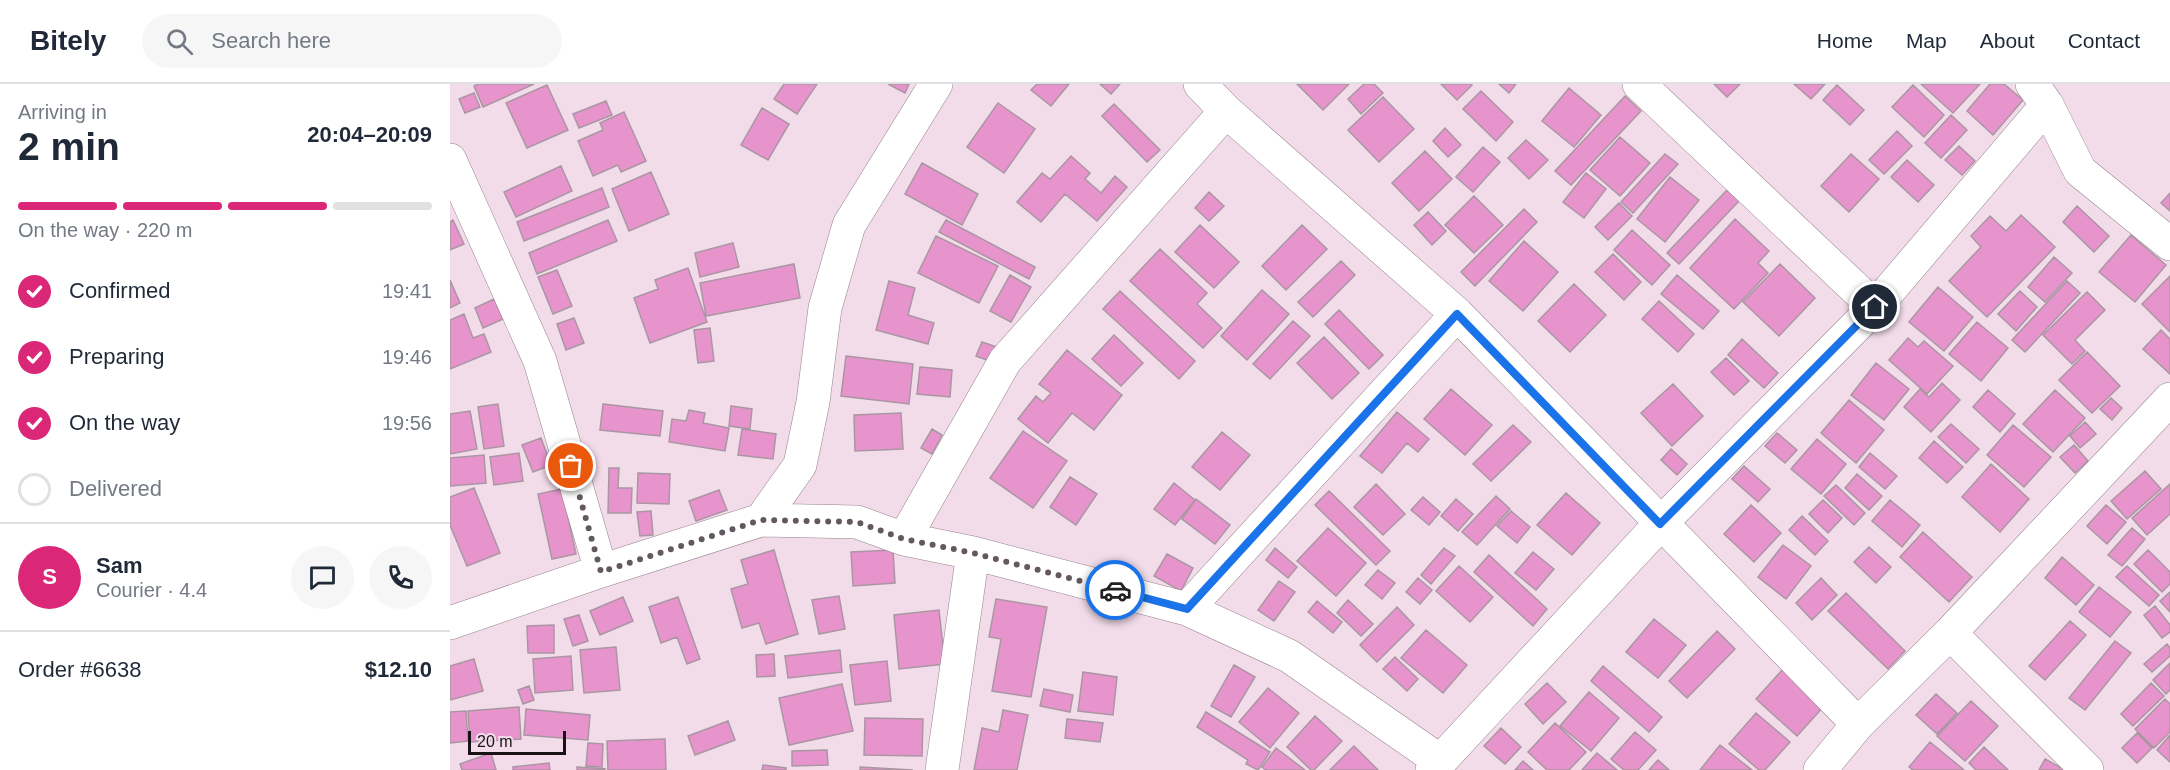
<!DOCTYPE html>
<meta charset="utf-8">
<style>
body{margin:0;font-family:Arial,sans-serif;background:#f6f6f7;color:#1f2937;height:100vh;display:flex;flex-direction:column;font-size:22px;white-space:nowrap}
*{box-sizing:border-box;margin:0}
p{font-size:20px;color:#747a83}
.icon{flex:none;width:33px;height:33px;fill:none;stroke:currentColor;stroke-width:2;stroke-linecap:round;stroke-linejoin:round}
.map{position:relative;flex:1;overflow:hidden}
.details{display:flex;flex-direction:column;background:#fff;width:450px}
.details>*{flex:none}
.scale{position:absolute;left:18px;bottom:15px;width:98px;box-sizing:border-box;padding-left:6px;border:3px solid #181116;border-top:0;font-size:16px;line-height:21px;white-space:nowrap;color:#181116;-webkit-text-stroke:4px #f2dcea;paint-order:stroke}
.pin{position:absolute;display:grid;place-items:center;width:51px;height:51px;color:#fff;margin:-26px;border:3px solid #fff;border-radius:50%;box-shadow:0 2px 6px #0007}
.courier{position:absolute;display:grid;place-items:center;width:60px;height:60px;margin:-30px;border:4px solid #1a73e8;border-radius:50%;background:#fff;color:#222;box-shadow:0 2px 8px #0007}
.headline em{font-style:normal;font-weight:700}
.headline div{display:flex;flex-direction:column-reverse}
.headline{display:flex;align-items:center;justify-content:space-between;height:102px;padding:0 18px}
h1{font-size:39px;font-weight:700;line-height:45px}
.bar{display:grid;grid-template-columns:repeat(4,1fr);gap:9px 6px;align-content:center;height:72px;padding:0 18px}
.bar i{height:8px;border-radius:4px;background:#e0e1e3}
.bar .selected{background:#db2777}
.bar p{grid-column:span 4}
.line{display:flex;align-items:center;gap:15px;padding:0 18px;border-top:2px solid #e0e1e3}
.line div{flex:1}
.round{display:grid;place-items:center;flex:none;width:63px;height:63px;border-radius:32px;background:#f6f6f7}
ol{padding:0 18px;list-style:none}
li{display:flex;align-items:center;gap:18px;height:66px}
li p{margin-inline-start:auto}
li .icon{padding:6px;border-radius:50%;background:#db2777;color:#fff;stroke-width:4}
li:last-child{color:#747a83}
li i{width:33px;height:33px;border:3px solid #e0e1e3;border-radius:50%}
header{display:flex;align-items:center;gap:36px;box-sizing:border-box;height:84px;padding:0 30px;background:#fff;border-bottom:2px solid #e0e1e3}
header strong{font-size:28px}
nav{display:flex;gap:33px;margin-inline-start:auto;font-size:21px}
.search{width:420px;height:54px;background:#f6f6f7;display:flex;align-items:center;gap:15px;box-sizing:border-box;padding:0 21px;border-radius:33px;color:#747a83;font-size:22px}
main{display:flex;flex:1;min-height:0}
.map>svg:first-child{display:block}
.building{fill:#e794cd;stroke:#aa96a3;stroke-width:1.5}
.lines{fill:none;stroke-linecap:round;stroke-linejoin:round}
.minor-casing{stroke:#97828f;stroke-width:34}
.minor{stroke:#fff;stroke-width:33}
.done{stroke:#645860;stroke-width:6;stroke-dasharray:0 10.8}
.route{stroke:#1a73e8;stroke-width:8}
</style>
<header>
<strong>Bitely</strong>
<div class="search"><svg class="icon" aria-label="search" viewBox="0 0 24 24"><circle cx="10" cy="10" r="6"/><path d="M15 15l6 6"/></svg>Search here</div>
<nav><a>Home</a><a>Map</a><a>About</a><a>Contact</a></nav>
</header>
<main>
<section class="details">
<div class="headline"><div><h1>2 min</h1><p>Arriving in</p></div><em>20:04–20:09</em></div>
<div class="bar"><i class="selected"></i><i class="selected"></i><i class="selected"></i><i></i><p>On the way · 220 m</p></div>
<ol>
<li><svg class="icon" aria-label="check" viewBox="0 0 24 24"><path d="M5 12l5 5 9-10"/></svg>Confirmed<p>19:41</p></li>
<li><svg class="icon" aria-label="check" viewBox="0 0 24 24"><path d="M5 12l5 5 9-10"/></svg>Preparing<p>19:46</p></li>
<li><svg class="icon" aria-label="check" viewBox="0 0 24 24"><path d="M5 12l5 5 9-10"/></svg>On the way<p>19:56</p></li>
<li><i></i>Delivered</li>
</ol>
<div class="line" style="height:108px"><b class="round" style="background:#db2777;color:#fff">S</b><div><b>Sam</b><p>Courier · 4.4</p></div><a class="round"><svg class="icon" aria-label="chat" viewBox="0 0 24 24"><path d="M4 5h16v11H9l-5 4z"/></svg></a><a class="round"><svg class="icon" aria-label="phone" viewBox="0 0 24 24"><path d="M5 4h4l2 5-3 2q2 4 5 5l2-3 5 2v4C11 20 4 13 5 4z"/></svg></a></div>
<div class="line" style="height:78px"><div>Order #6638</div><b>$12.10</b></div>
</section>
<div class="map">
<svg width="1720" height="686" viewBox="0 0 1720 686">
<rect width="100%" height="100%" fill="#f2dcea"/>
<path class="building" d="M28,0H84L33,23L24,2Z
M334,0H367L347,30L324,15Z
M438,0H459L455,9Z
M587,0H619L601,22L581,6Z
M650,0H670L661,10Z
M847,0H899L873,26Z
M914,0H924L933,9L911,30L898,15Z
M991,0H1021L1022,1L1007,16Z
M1049,0H1066L1059,9Z
M1264,0H1290L1277,13Z
M1344,0H1375L1361,15Z
M1471,0H1530L1503,29Z
M1540,0H1554L1573,16L1543,51L1517,27Z
M97,1L118,46L77,64L56,19Z
M1387,1L1414,26L1400,41L1373,16Z
M1463,1L1494,31L1474,53L1442,23Z
M1119,4L1151,31L1124,63L1092,37Z
M1031,7L1063,38L1046,57L1013,25Z
M24,9L30,23L15,29L9,15Z
M1175,12L1191,27L1121,101L1105,87Z
M933,13L964,45L929,78L898,46Z
M156,17L162,31L129,44L123,30Z
M548,19L585,45L554,89L517,63Z
M664,20L710,66L697,78L652,32Z
M312,24L339,40L318,76L291,61Z
M174,28L196,77L171,88L168,81L143,92L128,57L153,46L150,39Z
M1501,31L1517,46L1491,74L1475,59Z
M995,44L1011,61L998,73L983,57Z
M1447,47L1462,62L1434,90L1419,76Z
M1170,53L1200,79L1170,112L1140,86Z
M1076,56L1098,76L1079,95L1058,74Z
M1509,62L1525,77L1512,91L1495,76Z
M1033,63L1050,78L1023,108L1006,93Z
M975,67L1002,95L969,127L942,99Z
M1215,70L1228,80L1183,129L1171,118Z
M1401,70L1429,95L1399,128L1371,102Z
M621,72L640,89L635,95L651,109L665,92L677,103L647,137L615,110L591,138L567,118L592,89L600,95Z
M1457,76L1484,101L1468,118L1441,93Z
M472,79L528,110L512,141L455,110Z
M111,82L122,107L66,133L54,108Z
M201,88L219,130L179,147L162,105Z
M1136,89L1156,105L1134,134L1113,118Z
M1220,93L1249,116L1215,158L1187,135Z
M152,104L159,123L74,157L67,138Z
M1277,106L1289,117L1229,180L1217,169Z
M759,108L774,122L759,137L745,124Z
M1720,109V127L1711,119Z
M1024,112L1053,141L1024,169L995,141Z
M1169,119L1182,132L1158,156L1145,143Z
M1627,122L1659,152L1644,168L1613,138Z
M1074,125L1087,138L1025,202L1011,188Z
M978,128L996,147L982,161L964,141Z
M1571,131L1605,163L1537,233L1499,197L1531,163L1521,152L1540,132L1556,147Z
M1285,135L1319,167L1308,179L1318,189L1284,225L1240,184Z
M3,136L14,160L0,166V138Z
M158,136L167,157L87,190L79,169Z
M496,136L585,183L579,195L489,148Z
M750,141L789,178L764,204L725,168Z
M852,141L877,165L836,206L812,182Z
M1182,146L1220,181L1202,201L1164,166Z
M1681,151L1716,181L1685,218L1649,188Z
M486,152L548,182L529,219L468,189Z
M1074,157L1108,188L1073,227L1039,197Z
M283,159L289,183L250,193L245,169Z
M710,165L757,209L747,220L772,244L753,264L680,197Z
M1163,170L1191,198L1174,216L1145,188Z
M1604,173L1622,189L1595,218L1578,203Z
M891,177L905,191L863,233L848,218Z
M344,180L350,214L256,232L250,199Z
M1330,180L1365,214L1329,252L1293,218Z
M238,184L257,238L200,259L184,214L208,205L205,196Z
M107,186L122,222L103,230L88,193Z
M560,191L581,203L561,238L540,227Z
M1227,191L1269,227L1253,245L1211,210Z
M1720,192V248L1692,220Z
M0,196L10,219L0,224Z
M439,197L465,204L458,231L484,239L478,260L426,246Z
M1617,197L1630,209L1575,268L1562,256Z
M1124,200L1156,231L1120,268L1088,237Z
M1488,203L1523,233L1494,267L1459,238Z
M812,206L839,230L797,276L771,252Z
M670,207L745,277L729,295L653,225Z
M1570,207L1587,223L1566,247L1548,230Z
M1637,208L1655,226L1625,256L1635,267L1622,280L1593,251Z
M44,215L53,235L33,244L25,224Z
M1209,217L1244,250L1228,268L1192,235Z
M889,226L933,271L919,285L875,240Z
M14,230L23,254L34,250L41,268L0,285V236Z
M124,234L134,259L116,266L107,240Z
M843,237L860,252L820,295L803,280Z
M1527,238L1558,264L1531,297L1499,270Z
M260,244L264,277L248,279L244,246Z
M1711,246L1720,255V290L1693,265Z
M664,251L693,279L671,302L642,275Z
M874,253L909,289L882,315L847,279Z
M1458,254L1468,263L1474,257L1503,282L1477,310L1439,276Z
M1292,255L1328,289L1314,304L1278,271Z
M532,258L547,263L542,278L526,272Z
M617,266L672,311L644,346L622,329L598,359L568,335L586,312L593,318L601,309L589,300Z
M1637,268L1670,302L1642,329L1609,296Z
M396,272L463,280L459,320L391,312Z
M1276,274L1299,297L1284,311L1261,288Z
M1426,279L1459,305L1434,336L1401,311Z
M470,283L502,286L500,313L467,310Z
M1492,299L1510,316L1481,348L1454,323L1470,305L1479,313Z
M1223,300L1253,332L1222,362L1191,329Z
M1001,305L1042,341L1015,371L974,335Z
M1538,306L1565,330L1550,348L1523,323Z
M1605,306L1635,334L1603,368L1573,340Z
M1661,314L1672,324L1662,336L1650,325Z
M1399,316L1434,346L1406,379L1371,349Z
M48,320L54,362L34,365L28,323Z
M153,320L213,327L210,352L150,346Z
M281,322L302,325L300,345L279,342Z
M239,326L255,329L253,339L279,344L275,367L219,358L222,335L236,337Z
M20,327L27,365L0,370V330Z
M947,328L979,355L968,368L957,359L932,389L910,372Z
M451,329L453,365L405,367L404,331Z
M1635,338L1646,350L1630,364L1620,352Z
M1501,340L1529,365L1516,379L1488,353Z
M1063,341L1081,358L1041,397L1023,380Z
M1563,341L1601,373L1574,403L1537,371Z
M292,345L326,350L323,375L288,371Z
M482,345L492,351L482,370L471,364Z
M573,347L617,377L583,424L540,394Z
M772,348L800,371L770,406L742,383Z
M1327,349L1347,366L1335,379L1315,362Z
M91,354L101,381L83,388L72,361Z
M1367,355L1396,380L1371,410L1341,385Z
M1484,357L1513,383L1497,399L1469,374Z
M1624,361L1638,377L1625,389L1610,373Z
M1221,365L1237,380L1227,391L1211,376Z
M69,369L73,397L44,401L40,373Z
M1420,369L1447,392L1435,405L1409,383Z
M34,371L36,399L0,402V374Z
M1541,380L1579,415L1550,448L1512,413Z
M1294,382L1320,405L1308,418L1282,395Z
M159,384H169L168,404H182L181,429H158Z
M1695,387L1711,405L1677,435L1661,417Z
M188,389L220,390L219,420L187,419Z
M1407,390L1432,412L1419,426L1395,404Z
M620,393L647,410L626,441L600,423Z
M724,399L745,416L725,441L704,425Z
M926,400L955,430L933,451L904,423Z
M1720,400V430L1697,451L1682,434Z
M1386,401L1415,429L1404,441L1374,412Z
M24,404L50,469L17,482L0,441V413Z
M112,405L126,470L102,475L88,410Z
M269,406L277,426L246,437L239,417Z
M879,407L940,467L926,481L865,421Z
M1116,409L1150,439L1122,471L1087,441Z
M1046,412L1060,425L1027,461L1012,448Z
M973,413L990,428L979,441L961,426Z
M746,415L780,441L765,460L732,435Z
M1006,415L1023,430L1008,447L991,432Z
M1373,416L1392,434L1378,449L1359,430Z
M1440,416L1470,441L1452,463L1422,437Z
M1301,421L1331,449L1304,478L1274,450Z
M1656,421L1676,438L1657,460L1637,442Z
M201,427L203,451L190,452L187,428Z
M1061,427L1080,443L1067,459L1047,442Z
M1352,432L1378,457L1365,471L1339,446Z
M878,444L916,479L886,512L847,477Z
M1682,444L1695,455L1672,482L1658,471Z
M1473,448L1522,493L1499,518L1450,473Z
M1333,461L1361,482L1336,515L1308,493Z
M1419,463L1441,483L1426,499L1404,478Z
M825,464L847,483L838,494L816,476Z
M994,464L1005,472L981,500L971,491Z
M324,466L348,550L316,560L309,539L292,544L281,505L298,500L291,476Z
M443,466L445,499L403,502L401,468Z
M1698,466L1720,488V500L1712,508L1684,480Z
M1083,468L1104,485L1086,506L1065,489Z
M717,470L743,484L731,507L704,492Z
M1039,471L1097,525L1083,542L1024,488Z
M1612,473L1644,501L1626,521L1595,494Z
M1009,482L1043,513L1020,538L986,507Z
M1677,482L1709,511L1699,522L1666,493Z
M928,486L945,499L932,515L915,501Z
M968,494L982,506L970,520L956,508Z
M1371,494L1387,511L1362,536L1346,519Z
M829,497L845,508L824,537L808,526Z
M1649,503L1681,528L1660,553L1629,528Z
M1720,508V528L1710,517Z
M1396,509L1455,567L1438,585L1378,527Z
M389,512L395,545L369,550L362,516Z
M173,513L183,537L150,551L140,527Z
M228,513L250,575L237,580L227,553L211,559L199,523Z
M546,515L597,523L581,613L542,607L551,555L539,553Z
M898,516L923,540L911,552L887,529Z
M867,517L892,538L883,549L858,528Z
M1705,522L1720,541V548L1712,554L1694,531Z
M947,523L964,541L927,578L910,561Z
M489,526L495,580L449,585L444,531Z
M129,531L138,557L123,562L114,535Z
M1204,535L1236,561L1208,594L1176,568Z
M1620,537L1636,551L1595,596L1579,582Z
M104,541V569H78L77,542Z
M976,546L1017,581L993,609L951,574Z
M1267,547L1285,565L1237,614L1219,597Z
M1665,557L1681,569L1635,626L1619,614Z
M1717,560L1720,564V572L1702,588L1694,580Z
M166,563L170,606L134,609L130,566Z
M390,566L392,588L338,594L335,572Z
M324,570L325,592L307,593L306,571Z
M121,572L123,606L85,609L83,575Z
M945,573L968,595L957,607L933,585Z
M24,575L33,607L0,616V582Z
M437,577L441,617L405,621L400,581Z
M1720,579V606L1716,610L1703,596Z
M784,581L805,593L781,633L761,622Z
M1153,582L1212,633L1199,648L1141,597Z
M1333,585L1375,621L1347,652L1306,615Z
M633,588L667,593L663,631L628,627Z
M1097,599L1116,618L1093,640L1075,620Z
M1701,599L1714,612L1683,642L1671,630Z
M392,600L403,647L339,661L329,614Z
M79,602L84,616L73,620L68,606Z
M818,604L849,629L820,664L789,638Z
M594,605L623,611L620,628L590,622Z
M1139,608L1169,634L1141,667L1110,642Z
M1486,610L1507,629L1487,650L1466,631Z
M1715,615L1720,620V648L1704,664L1685,645Z
M1521,617L1548,642L1515,677L1487,652Z
M69,623L71,655L20,658L18,627Z
M76,625L140,631L138,656L74,651Z
M553,626L578,631L567,686H524L532,644L549,648Z
M16,627L18,657L0,659V628Z
M756,628L820,668L808,686L796,680L798,676L747,643Z
M1306,629L1340,658L1315,686H1309L1279,660Z
M865,632L892,657L864,686H861L837,663Z
M415,634L473,635L472,672L414,671Z
M617,635L653,639L650,658L615,654Z
M278,637L285,656L245,671L238,652Z
M1105,639L1136,668L1119,686H1097L1078,668Z
M1051,644L1071,663L1055,680L1034,662Z
M1185,648L1206,666L1188,686H1174L1161,675Z
M1687,649L1702,664L1687,679L1672,664Z
M1720,651V678L1707,666Z
M215,655L216,686H158L157,657Z
M1480,658L1514,686H1463L1459,683Z
M138,659L153,660L152,683L136,682Z
M1270,661L1302,686H1250Z
M904,662L928,686H880Z
M1534,663L1558,686H1526L1519,679Z
M826,664L855,686H816L812,683Z
M377,666L378,681L342,682V667Z
M41,669L46,686H12L10,680Z
M1147,669L1167,686H1132Z
M1595,675L1615,686H1589Z
M1208,676L1219,686H1199Z
M1073,677L1083,686H1065Z
M99,679L100,686H63V683Z
M313,681L336,684V686H312Z
M127,683L155,685L154,686H127Z
M410,683L463,686H410Z"/>
<g class="lines">
<defs>
<path id="minor" d="M750,0L776,27L1007,230L1408,640
M1189,0L1425,223
M1597,21L1630,87L1720,160
M0,76L90,277L151,487
M311,436L350,381L363,318L375,224L399,141L486,0
M454,455L555,277L776,27
M737,525L1007,230
M0,539L151,487L311,436L407,438L454,455L523,469L737,525L839,572L990,677
M1500,549L1637,686
M492,686L523,469
M982,686L1211,439L1425,223L1597,21L1582,0
M1370,686L1408,640L1500,549L1720,315"/>
</defs>
<use href="#minor" class="minor-casing"/>
<use href="#minor" class="minor"/>
</g>
<g class="lines">
<path class="done" d="M121,382L151,488L311,436L407,438L454,455L523,469L665,506"/>
<path class="route" d="M665,506L737,525L1007,230L1210,440L1425,223"/>
</g>
</svg>
<div class="scale">20 m</div>
<div class="pin" style="left:121px;top:382px;background:#ea580c"><svg class="icon" aria-label="bag" viewBox="0 0 24 24"><path d="M5 8h14l-1 12H6zM9 8a3 3 0 0 1 6 0"/></svg></div>
<div class="pin" style="left:1425px;top:223px;background:#1f2937"><svg class="icon" aria-label="home" viewBox="0 0 24 24"><path d="M3 11l9-7 9 7M6 9v11h12V9"/></svg></div>
<div class="courier" style="left:665px;top:506px"><svg class="icon" aria-label="car" viewBox="0 0 24 24"><path d="M5 17H2v-5l4-1 3-4h7l3 4 3 1v5h-3M9 17h6M6 11h13"/><circle cx="7" cy="17" r="2"/><circle cx="17" cy="17" r="2"/></svg></div>
</div>
</main>
